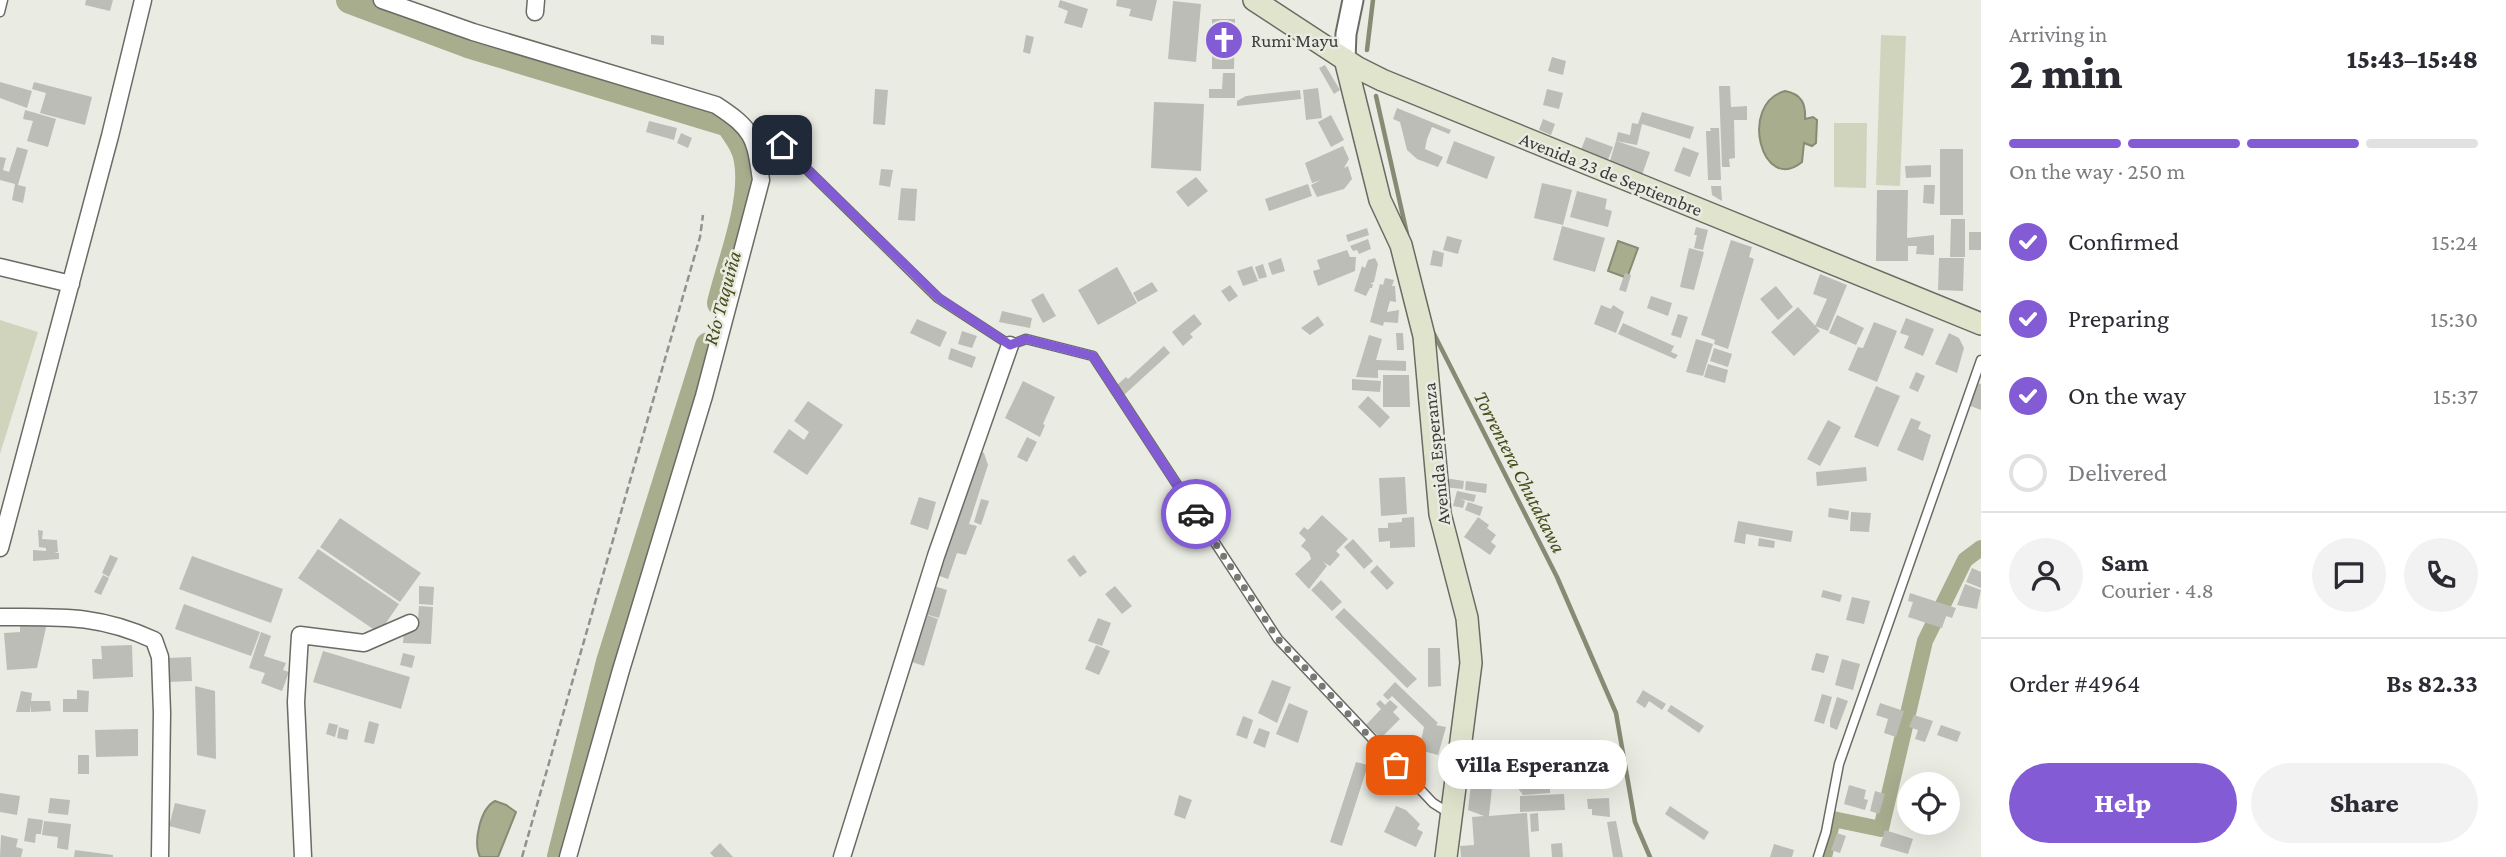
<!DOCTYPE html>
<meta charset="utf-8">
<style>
body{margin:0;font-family:"Crimson Pro",serif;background:#f2f2f3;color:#2b2b33;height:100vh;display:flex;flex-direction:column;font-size:26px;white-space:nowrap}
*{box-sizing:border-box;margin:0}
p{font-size:23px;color:#7c7c81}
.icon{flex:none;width:38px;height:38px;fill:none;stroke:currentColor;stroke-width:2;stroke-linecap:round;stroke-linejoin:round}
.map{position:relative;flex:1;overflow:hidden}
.side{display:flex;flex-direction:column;background:#fff;width:525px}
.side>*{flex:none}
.tools{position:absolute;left:1897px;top:772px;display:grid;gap:14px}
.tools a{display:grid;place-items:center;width:63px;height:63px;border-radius:50%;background:#fff;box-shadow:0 7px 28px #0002;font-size:35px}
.pin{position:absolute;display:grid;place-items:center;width:60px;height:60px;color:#fff;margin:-30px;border-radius:14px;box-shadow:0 4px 10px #0006}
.courier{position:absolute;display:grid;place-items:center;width:70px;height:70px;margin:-35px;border:5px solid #825bd5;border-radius:50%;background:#fff;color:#222;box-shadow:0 2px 9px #0007}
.bubble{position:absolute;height:49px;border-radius:24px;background:#fff;box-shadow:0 7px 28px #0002;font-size:23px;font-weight:800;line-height:49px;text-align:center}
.head em{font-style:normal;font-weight:800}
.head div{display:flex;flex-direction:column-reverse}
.head{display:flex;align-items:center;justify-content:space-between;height:119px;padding:0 28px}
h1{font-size:46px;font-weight:800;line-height:52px}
.bar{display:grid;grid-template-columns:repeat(4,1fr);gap:10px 7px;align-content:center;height:84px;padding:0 28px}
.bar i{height:9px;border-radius:5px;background:#e1e1e2}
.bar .active{background:#825bd5}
.bar p{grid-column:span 4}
.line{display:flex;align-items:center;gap:18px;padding:0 28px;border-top:2px solid #e1e1e2}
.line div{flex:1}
.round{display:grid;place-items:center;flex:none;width:74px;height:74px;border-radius:37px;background:#f2f2f3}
ol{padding:0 28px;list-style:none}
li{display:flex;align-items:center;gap:21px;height:77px}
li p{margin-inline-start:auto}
li .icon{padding:7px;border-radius:50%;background:#825bd5;color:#fff;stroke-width:4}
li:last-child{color:#7c7c81}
li i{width:38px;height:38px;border:4px solid #e1e1e2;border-radius:50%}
.button{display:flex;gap:14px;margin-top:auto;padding:14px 28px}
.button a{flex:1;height:80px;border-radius:42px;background:#825bd5;color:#fff;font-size:28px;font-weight:800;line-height:80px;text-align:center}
.button a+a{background:#f2f2f3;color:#2b2b33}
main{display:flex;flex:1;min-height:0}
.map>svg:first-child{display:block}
.green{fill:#d0d4bd}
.water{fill:#a8ad8e;stroke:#878b74;stroke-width:2}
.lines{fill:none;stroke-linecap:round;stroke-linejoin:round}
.stream{stroke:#878b74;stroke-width:4.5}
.canal{stroke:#a8ad8e;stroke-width:16}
.river{stroke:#a8ad8e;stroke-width:28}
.building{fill:#bcbdb6}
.service-casing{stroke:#696b64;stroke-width:11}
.minor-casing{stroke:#696b64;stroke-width:19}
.tertiary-casing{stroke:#696b64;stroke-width:23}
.secondary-casing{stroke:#696b64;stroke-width:24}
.path{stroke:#91928d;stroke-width:2.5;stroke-dasharray:7 3.5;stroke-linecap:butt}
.service{stroke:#fff;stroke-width:8}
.minor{stroke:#fff;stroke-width:16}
.tertiary{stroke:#fff;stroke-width:19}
.secondary{stroke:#e1e4cd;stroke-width:21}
.done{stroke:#787974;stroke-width:7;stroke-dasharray:0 12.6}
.route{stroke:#825bd5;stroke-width:9}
.labels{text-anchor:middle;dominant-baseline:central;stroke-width:5;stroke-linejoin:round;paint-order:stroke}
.poi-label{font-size:19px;fill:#3b3b38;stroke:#eaece4;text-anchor:start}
.street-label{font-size:19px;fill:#3b3b38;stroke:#eaece4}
.water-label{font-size:21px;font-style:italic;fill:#484d19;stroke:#eaece4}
</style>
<main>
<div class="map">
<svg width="1981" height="857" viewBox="0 0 1981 857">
<rect width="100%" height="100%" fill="#eaece4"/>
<path class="green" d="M1881,35L1906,36L1900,186L1876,185Z
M1834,123H1867L1866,188L1834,187Z
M0,320L38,332L0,454Z"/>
<path class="water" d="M1785,91C1801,94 1806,103 1805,119L1813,117L1817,120L1816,143L1812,146L1804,143L1802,162C1762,195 1738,104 1785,91Z
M1618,241L1638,248L1627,278L1608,271Z
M495,801L506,805L516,812L498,857H480C473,842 480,809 495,801Z"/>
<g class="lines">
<path class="stream" d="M1367,50L1373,0
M1376,96L1407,234
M1434,334L1557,577L1616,713L1635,822L1650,857"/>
<path class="canal" d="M1824,857L1833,819L1881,829L1925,641L1965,560L1981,548"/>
<path class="river" d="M350,0L468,44L729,123C737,135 746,146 748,161C755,204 731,261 721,303
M561,857L610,662L709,346"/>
</g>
<path class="building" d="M86,0H113L110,11L85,5Z
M1060,0L1088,9L1082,28L1064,23L1068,11L1058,7Z
M1117,0H1157L1152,21L1129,16L1131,9L1116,6Z
M1173,1L1201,4L1196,62L1168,59Z
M1212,19H1235L1234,69H1212Z
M651,35L664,36V45L651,44Z
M1026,35L1034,37L1030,54L1023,52Z
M1552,57L1566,61L1563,75L1548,71Z
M1325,65L1340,90L1334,94L1319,68Z
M1223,73H1235V98H1209V89H1222Z
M0,82L32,91L27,108L0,98Z
M34,82L92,97L85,125L40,113L46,93L32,89Z
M1719,86H1730L1731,107L1747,106V120H1734L1735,158L1729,159L1730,167H1722Z
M1318,88L1322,118L1306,120L1303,90Z
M875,89L888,90L885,125L873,124Z
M1547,89L1563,93L1559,109L1543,105Z
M1300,90L1301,99L1237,106V101L1246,96Z
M1154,102L1204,104L1201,171L1151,168Z
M1397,108L1451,130L1449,134L1432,127L1427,139L1425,149L1443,157L1438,167L1417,159L1407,150L1400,122L1393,119Z
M25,110L56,119L48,147L27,141L33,121L23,119Z
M1642,112L1694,127L1690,139L1642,124L1637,145L1616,141L1618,132L1630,135L1632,123L1638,124Z
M1331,115L1344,140L1331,147L1318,122Z
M1543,119L1555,124L1551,135L1539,130Z
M649,121L677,128L674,140L646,132Z
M1710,128H1719L1721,180H1708L1706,131H1711Z
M681,133L692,138L688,148L677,143Z
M1586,137L1613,147L1607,162L1580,152Z
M1454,141L1495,157L1487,179L1446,163Z
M1616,141L1650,152L1642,175L1609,164Z
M1343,146L1349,159L1344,168L1348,166L1352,179L1344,189L1317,197L1311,185L1321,180L1312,183L1305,163Z
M17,147L28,150L18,185L26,187L23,203L12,200L15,184L0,180V157L6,158L3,170L9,172Z
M1683,147L1699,153L1690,177L1674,171Z
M1940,149H1963V215H1940Z
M1931,165V177L1906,178L1905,166Z
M881,169L893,170L890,187L879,185Z
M1196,177L1208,191L1188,207L1176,192Z
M1542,183L1572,190L1563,225L1534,218Z
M1308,184L1312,196L1269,211L1265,199Z
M1924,185H1935L1934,204L1923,203Z
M1711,186H1721L1722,201L1712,195Z
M901,188L917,189L915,221L898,220Z
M1877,190H1908L1907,238L1934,235V255L1916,254L1917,246H1908V261H1876Z
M1577,191L1607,199L1605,209L1612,211L1608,227L1570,217Z
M1951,219H1965V257H1950Z
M1562,226L1605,238L1595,272L1553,260Z
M1696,227L1708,230L1703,250L1694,248L1697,235H1694Z
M1367,228L1369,235L1348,242L1346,235Z
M1969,232H1981V250H1969Z
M1447,236L1462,240L1458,254L1443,250Z
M1368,239L1371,249L1359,254L1357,250L1353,251L1350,246Z
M1731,240L1752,247L1749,257L1754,259L1728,349L1714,344L1715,340L1701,335Z
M1689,248L1704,252L1694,290L1680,287Z
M1347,250L1350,257H1356L1355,271L1318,286L1313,271L1320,269L1317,260Z
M1433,250L1444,253L1442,267L1430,265Z
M1281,258L1285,271L1272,275L1268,263Z
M1375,258L1378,264L1374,282L1370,284H1373L1372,288H1370L1366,296L1354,291L1362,266L1365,268L1368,260Z
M1939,258H1964L1963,291L1938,290Z
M1263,264L1267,277L1259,279L1255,267Z
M1252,266L1258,281L1243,286L1237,271Z
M1117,267L1137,303L1098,325L1078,290Z
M1625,273L1631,275L1626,292L1619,290Z
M1820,274L1847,285L1828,331L1815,326L1827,299L1813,294Z
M1385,278L1394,280L1392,286H1395L1396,302L1390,301L1387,312L1399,310L1398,323L1384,322L1383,326L1370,322L1380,284L1383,285Z
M1152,282L1158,291L1138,302L1133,293Z
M1230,285L1238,296L1229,302L1221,291Z
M1776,286L1793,307L1778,320L1760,299Z
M1043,293L1056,316L1043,323L1031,300Z
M1651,296L1672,303L1668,316L1647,308Z
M1601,305L1611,309L1613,305L1624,312L1616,333L1594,324Z
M1798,307L1820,331L1794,356L1771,332Z
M1002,311L1032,318L1030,328L999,322Z
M1194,314L1202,324L1190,334L1193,337L1183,346L1172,332Z
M1678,314L1688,317L1681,338L1671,335Z
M1837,315L1864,328L1856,345L1829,333Z
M1318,316L1324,325L1310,335L1301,328Z
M1906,318L1934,329L1923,356L1904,348L1909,336L1900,333Z
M917,319L947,332L940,347L910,333Z
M1874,322L1897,331L1877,382L1848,370L1858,347L1863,348Z
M1623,323L1674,346L1671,352L1678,355L1675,359L1618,334Z
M962,331L977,336L972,348L958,344Z
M1396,333H1403L1404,350H1397Z
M1949,333L1959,338L1964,348L1957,373L1935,364Z
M1369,335L1382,339L1376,360L1406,361V371L1378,370V378L1356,377Z
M1696,339L1713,344L1703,376L1686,372Z
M1164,346L1170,353L1124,395L1116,386L1126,377L1128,379Z
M951,348L976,357L972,368L948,359Z
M1714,348L1732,354L1728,367L1710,361Z
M1708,364L1728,370L1725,383L1704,377Z
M1916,372L1925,376L1918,392L1909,388Z
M1383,375H1409L1410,407H1383Z
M1352,379L1381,381L1380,392L1352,390Z
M1023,381L1055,397L1043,424L1045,425L1040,437L1005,418Z
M1977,383L1981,384V410L1968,405Z
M1876,386L1900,396L1878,447L1854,437Z
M1368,396L1390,417L1380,428L1358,407Z
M808,401L843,425L807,475L773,452L789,429L804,440L809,432L794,421Z
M1911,418L1921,422L1918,429L1931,435L1923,461L1897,450Z
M1828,420L1841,427L1820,466L1807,459Z
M1027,437L1037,442L1027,462L1017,457Z
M977,450L984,453L988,465L969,524L977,526L966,555L957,553L948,579L937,575Z
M1866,467L1867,481L1817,486L1816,472Z
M1405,477L1407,514L1381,516L1379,478Z
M1445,478L1464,481L1463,489L1444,487Z
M1466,481L1487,484L1486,493L1465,490Z
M1457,491L1476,495L1474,502L1461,499L1465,501L1463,508L1453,506Z
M919,497L936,502L928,530L910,524Z
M981,499L989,501L981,525L974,522Z
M1468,502L1483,507L1480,516L1465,510Z
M1829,508L1849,511L1848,520L1828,517Z
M1851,512L1871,513L1869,532L1850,531Z
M1322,515L1348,539L1336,551L1340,555L1330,566L1323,562L1327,566L1309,589L1295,574L1311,559L1309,553L1301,546L1306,540L1299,533L1304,527L1308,530Z
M1414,517L1415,547L1390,548V541L1379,542L1378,528H1388V523L1402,522V518Z
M1478,517L1489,525L1487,528L1496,535L1491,542L1496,546L1490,555L1464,537Z
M340,518L421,573L400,602L320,547Z
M1738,521L1793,531L1791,542L1746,534L1745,544L1734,542Z
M38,530L43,531L42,539L57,540L58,552L54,553H59V559L33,561V550L46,551V548L39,547Z
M1759,538L1775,541L1774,548L1758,546Z
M1353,539L1373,561L1364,569L1344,547Z
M318,549L399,604L379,633L298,578Z
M110,555L118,558L109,577L102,573Z
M1074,555L1087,572L1080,577L1067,560Z
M192,556L283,589L271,623L179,589Z
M1377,565L1394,583L1387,590L1370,572Z
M1972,568L1981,572V588L1966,582Z
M103,575L109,578L101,595L94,592Z
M1321,580L1342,602L1332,611L1311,590Z
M1965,584L1981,590L1977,609L1957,605Z
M419,586L434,587L433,605L419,604Z
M934,586L947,590L939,618L925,614Z
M1115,586L1132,606L1122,614L1105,594Z
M1823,590L1842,595L1840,602L1821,597Z
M1910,593L1956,608L1952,618L1946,616L1942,628L1908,617L1913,602L1908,601Z
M1852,597L1870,601L1864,624L1846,620Z
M184,604L260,632L251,656L175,629Z
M419,606L433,607L431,644L403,643L404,631L410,620H418Z
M1344,608L1417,679L1407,688L1335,617Z
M927,615L938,619L924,666L912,662Z
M1098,618L1111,623L1102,646L1088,641Z
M47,623L37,668L7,670L4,633L20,632V625Z
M261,632L271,636L264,656L286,663L283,670L289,672L282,691L261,683L265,673L249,668Z
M132,645L133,677L93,679L92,659H102L101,646Z
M1096,645L1110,651L1099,675L1085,669Z
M1428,648H1440L1441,686L1428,687Z
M323,651L410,677L401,709L313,682Z
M403,653L415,656L412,668L400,665Z
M1816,653L1829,656L1824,673L1811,670Z
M191,657L192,681L168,682L167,658Z
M1842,659L1860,664L1853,690L1835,685Z
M1272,680L1291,687L1277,723L1258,713Z
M1395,682L1438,723L1436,725L1446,727L1438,755L1419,750L1424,727L1392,696L1388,700L1383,695Z
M195,686L215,691L216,759L197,755Z
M77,690L89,691L88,712H63V699H77Z
M1643,690L1666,704L1662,710L1649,701L1645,708L1636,702Z
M21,691L32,693L31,701H50L51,711L31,712V705L30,712H16Z
M1822,694L1832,697L1824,724L1814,721Z
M1837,697L1848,701L1837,730L1830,727V720Z
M1380,700L1385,705L1390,700L1398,707L1393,712L1400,719L1381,738L1366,725L1381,709L1376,704Z
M1289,703L1308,711L1298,743L1276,734Z
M1880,703L1904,711L1896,737L1884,733L1888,719L1876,715Z
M1671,705L1704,726L1699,733L1667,711Z
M1914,715L1933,721L1925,742L1915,739L1918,730L1909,727Z
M1243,716L1253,720L1247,739L1236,735Z
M369,721L379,724L374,744L364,742Z
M329,723L338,725L335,737L326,734Z
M1941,725L1961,732L1957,742L1937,735Z
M339,727L349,730L347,740L337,738Z
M1259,728L1270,732L1265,748L1253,743Z
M138,729V756L96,757L95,730Z
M1600,753H1608L1609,779H1597V767H1601Z
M78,755H89V774H78Z
M1544,758L1545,762H1553L1554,779H1550V793L1523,795L1517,787L1512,788V781L1517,780V775H1520V765L1533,764V759Z
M1356,762L1368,765L1342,846L1330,842Z
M1567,763H1585L1586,781L1568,782Z
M1472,775L1493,778L1489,816L1527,813L1530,857H1461L1460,846L1474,845L1472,817L1484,816L1468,810Z
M1849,785L1866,790L1864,799L1868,800L1865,810L1844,804Z
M1875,791L1885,794L1879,814L1870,811Z
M0,793L20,796L17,815L0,812Z
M1564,794L1565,810L1520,812V796Z
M1179,795L1192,800L1185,819L1174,815Z
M50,798L70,800L68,815L48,813Z
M1609,798L1610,817L1592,815V809H1588L1587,799Z
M175,803L206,810L200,834L169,826Z
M1396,806L1406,810L1420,824L1417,829L1423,832L1416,847L1384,832Z
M1670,806L1709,832L1704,840L1665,814Z
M1538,813L1539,831L1531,832L1530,814Z
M28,818L43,820L41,834H36L35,843L24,841Z
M44,821L71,824L68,850L57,848L58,837L42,835Z
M1616,821L1623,857H1613L1607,822Z
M1885,830L1913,839L1908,854L1880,846Z
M1837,833L1846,836L1840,853L1831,850Z
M1,835L18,839L16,847L23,849L21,857H0Z
M720,843L733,857H714L710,853Z
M1562,843L1563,857H1552L1551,844Z
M1774,844L1794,850L1792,857H1770Z
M75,850L113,855V857H74Z"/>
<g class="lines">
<defs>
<path id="service" d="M0,12L3,0
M782,145L938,298L1010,345L1026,339L1093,356L1278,639L1433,803L1449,813
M1818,857L1826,832L1839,764L1981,360"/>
<path id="minor" d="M382,0L473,32L716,105C753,129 755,137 761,180L704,396L621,670L568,857
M535,12L536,0
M0,267L71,284
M0,548L110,136L143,0
M0,617C59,617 98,614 154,640L160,657L162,713L160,857
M303,857L296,702L300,635L364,643L410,623
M842,857L936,556L1010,345"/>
<path id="tertiary" d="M1345,59L1346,34L1353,0"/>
<path id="secondary" d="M1254,0L1358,68L1382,80L1981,324
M1345,59L1380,200L1401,245L1424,336L1440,514L1467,618L1471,663L1446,857"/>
</defs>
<use href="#service" class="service-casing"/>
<use href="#minor" class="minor-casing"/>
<use href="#tertiary" class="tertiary-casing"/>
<use href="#secondary" class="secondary-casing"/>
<path class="path" d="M522,857L700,237L703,215"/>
<use href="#service" class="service"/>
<use href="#minor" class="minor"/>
<use href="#tertiary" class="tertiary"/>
<use href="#secondary" class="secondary"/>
</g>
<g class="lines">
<path class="done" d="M1196,514L1278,639L1396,765"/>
<path class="route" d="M782,145L939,298L1010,345L1026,339L1093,356L1196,514"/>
</g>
<defs>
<symbol id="church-disc" viewBox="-11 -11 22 22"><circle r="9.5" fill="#825bd5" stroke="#eaece4"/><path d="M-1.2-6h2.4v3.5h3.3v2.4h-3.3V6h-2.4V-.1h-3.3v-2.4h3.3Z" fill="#fff"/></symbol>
</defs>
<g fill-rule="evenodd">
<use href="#church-disc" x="1202" y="18" width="44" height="44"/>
</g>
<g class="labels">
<g class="poi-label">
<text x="1251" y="40">Rumi Mayu</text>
</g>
<g class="street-label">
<text transform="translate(1611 174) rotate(22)">Avenida 23 de Septiembre</text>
<text transform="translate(1436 454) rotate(-96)">Avenida Esperanza</text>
</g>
<g class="water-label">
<text transform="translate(722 298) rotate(-75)">Río Taquiña</text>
<text transform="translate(1520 472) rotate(63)">Torrentera Chutakawa</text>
</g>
</g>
</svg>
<div class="tools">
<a><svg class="icon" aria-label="locate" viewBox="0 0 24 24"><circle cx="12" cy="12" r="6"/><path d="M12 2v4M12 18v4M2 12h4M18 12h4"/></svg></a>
</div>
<div class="pin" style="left:1396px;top:765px;background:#ea580c"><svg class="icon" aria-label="bag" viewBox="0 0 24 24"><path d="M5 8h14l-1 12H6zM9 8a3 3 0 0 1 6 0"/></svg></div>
<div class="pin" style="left:782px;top:145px;background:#1f2937"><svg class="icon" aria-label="home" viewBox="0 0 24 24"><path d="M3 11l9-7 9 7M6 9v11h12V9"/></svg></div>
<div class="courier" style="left:1196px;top:514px"><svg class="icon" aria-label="car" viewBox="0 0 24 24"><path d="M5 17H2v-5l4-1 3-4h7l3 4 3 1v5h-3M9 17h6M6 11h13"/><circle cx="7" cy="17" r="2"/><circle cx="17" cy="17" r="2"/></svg></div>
<div class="bubble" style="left:1438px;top:740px;width:189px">Villa Esperanza</div>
</div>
<section class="side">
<div class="head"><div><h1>2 min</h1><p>Arriving in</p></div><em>15:43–15:48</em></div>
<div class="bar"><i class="active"></i><i class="active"></i><i class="active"></i><i></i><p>On the way · 250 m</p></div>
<ol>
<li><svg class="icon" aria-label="check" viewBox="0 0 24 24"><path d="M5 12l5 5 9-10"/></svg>Confirmed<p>15:24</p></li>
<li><svg class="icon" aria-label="check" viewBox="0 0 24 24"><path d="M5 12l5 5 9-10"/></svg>Preparing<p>15:30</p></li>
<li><svg class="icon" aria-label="check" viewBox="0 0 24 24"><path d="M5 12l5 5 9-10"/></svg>On the way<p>15:37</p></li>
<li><i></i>Delivered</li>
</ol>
<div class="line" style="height:126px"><a class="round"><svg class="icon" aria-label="person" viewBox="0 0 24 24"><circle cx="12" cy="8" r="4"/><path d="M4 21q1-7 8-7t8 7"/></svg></a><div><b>Sam</b><p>Courier · 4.8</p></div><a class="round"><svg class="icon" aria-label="chat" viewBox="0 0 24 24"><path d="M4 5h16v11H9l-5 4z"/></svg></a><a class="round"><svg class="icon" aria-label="phone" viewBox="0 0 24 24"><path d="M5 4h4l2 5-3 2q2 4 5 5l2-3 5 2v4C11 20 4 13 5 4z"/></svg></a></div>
<div class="line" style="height:91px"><div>Order #4964</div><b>Bs 82.33</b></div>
<div class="button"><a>Help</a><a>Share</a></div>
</section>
</main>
